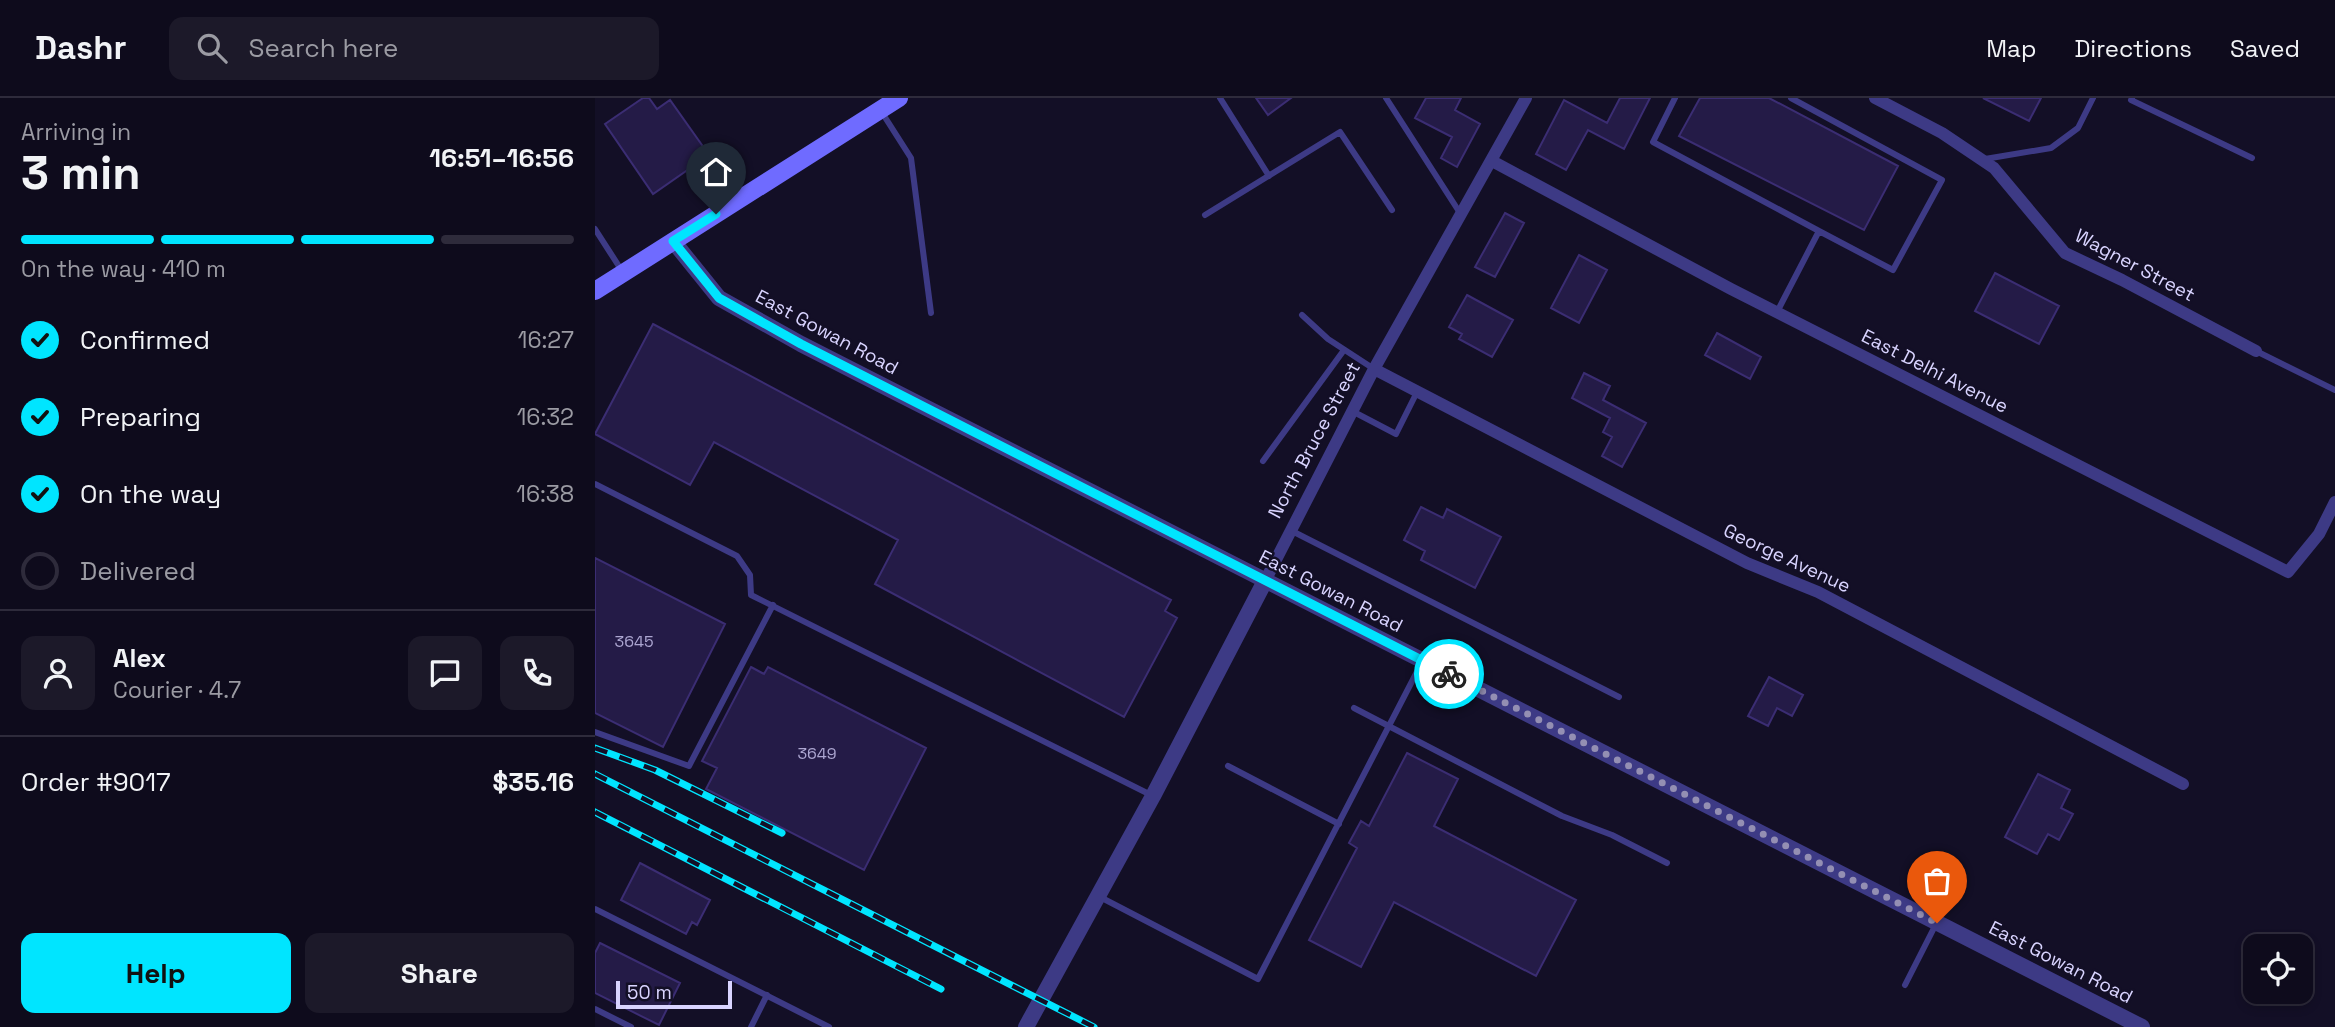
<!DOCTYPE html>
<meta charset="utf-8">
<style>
body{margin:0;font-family:"Space Grotesk",sans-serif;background:#1c1929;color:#f1f3f6;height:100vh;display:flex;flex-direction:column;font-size:26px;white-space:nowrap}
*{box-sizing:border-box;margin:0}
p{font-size:23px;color:#9b9ba3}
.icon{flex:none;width:38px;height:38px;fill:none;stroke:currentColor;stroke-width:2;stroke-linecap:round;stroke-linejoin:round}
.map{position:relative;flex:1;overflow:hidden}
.details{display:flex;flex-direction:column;background:#0e0b1c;width:595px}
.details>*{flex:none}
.tools{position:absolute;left:1648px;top:836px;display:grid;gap:14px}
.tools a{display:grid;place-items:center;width:70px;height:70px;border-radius:14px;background:#0e0b1c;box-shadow:0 4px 10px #0003,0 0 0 2px #2e2b3b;font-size:35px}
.scale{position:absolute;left:21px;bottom:18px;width:116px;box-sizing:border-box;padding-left:7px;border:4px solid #d9d4ff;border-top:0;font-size:19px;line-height:24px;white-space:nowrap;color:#d9d4ff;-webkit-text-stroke:5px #130f26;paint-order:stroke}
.pin{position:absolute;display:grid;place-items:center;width:60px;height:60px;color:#fff;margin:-72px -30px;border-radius:50% 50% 50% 0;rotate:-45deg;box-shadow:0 0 7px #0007}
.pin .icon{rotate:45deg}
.courier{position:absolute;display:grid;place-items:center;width:70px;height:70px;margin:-35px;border:5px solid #00e5ff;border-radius:50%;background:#fff;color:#222;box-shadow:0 2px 9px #0007}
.summary em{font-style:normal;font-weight:700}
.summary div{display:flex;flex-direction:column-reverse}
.summary{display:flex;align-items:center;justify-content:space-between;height:119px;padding:0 21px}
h1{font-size:46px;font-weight:700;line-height:52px}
.bar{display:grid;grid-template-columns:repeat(4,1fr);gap:10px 7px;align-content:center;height:84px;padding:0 21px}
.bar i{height:9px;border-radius:5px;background:#2e2b3b}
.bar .active{background:#00e5ff}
.bar p{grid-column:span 4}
.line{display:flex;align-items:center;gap:18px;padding:0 21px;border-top:2px solid #2e2b3b}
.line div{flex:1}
.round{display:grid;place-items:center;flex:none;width:74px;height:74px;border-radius:14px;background:#1c1929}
ol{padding:0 21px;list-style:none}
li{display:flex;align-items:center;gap:21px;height:77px}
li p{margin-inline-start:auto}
li .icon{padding:7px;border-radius:50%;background:#00e5ff;color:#111;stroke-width:4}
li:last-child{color:#9b9ba3}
li i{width:38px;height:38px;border:4px solid #2e2b3b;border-radius:50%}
.cta{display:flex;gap:14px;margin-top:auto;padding:14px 21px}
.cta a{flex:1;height:80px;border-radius:14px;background:#00e5ff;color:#111;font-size:28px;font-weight:700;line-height:80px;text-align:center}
.cta a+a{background:#1c1929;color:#f1f3f6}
header{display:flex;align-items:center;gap:42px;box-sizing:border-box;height:98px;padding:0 35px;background:#0e0b1c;border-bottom:2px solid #2e2b3b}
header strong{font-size:33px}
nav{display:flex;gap:38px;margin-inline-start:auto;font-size:24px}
.search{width:490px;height:63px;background:#1c1929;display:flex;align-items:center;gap:18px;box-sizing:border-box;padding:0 24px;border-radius:14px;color:#9b9ba3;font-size:26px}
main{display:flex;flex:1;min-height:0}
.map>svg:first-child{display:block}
.building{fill:#241b47;stroke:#3b2d73;stroke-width:2}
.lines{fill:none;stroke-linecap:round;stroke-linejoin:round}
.service{stroke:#3d3a85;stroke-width:6}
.minor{stroke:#3d3a85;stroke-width:12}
.tertiary{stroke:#3d3a85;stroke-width:16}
.secondary{stroke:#6f6bff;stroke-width:18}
.rail-casing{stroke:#00e5ff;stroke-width:7}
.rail{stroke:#130f26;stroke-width:4.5;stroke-dasharray:13;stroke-linecap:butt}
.done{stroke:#948fb3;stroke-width:7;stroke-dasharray:0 12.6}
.route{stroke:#00e5ff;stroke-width:9}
.labels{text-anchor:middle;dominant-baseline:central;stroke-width:5;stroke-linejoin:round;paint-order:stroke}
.number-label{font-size:16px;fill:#aca6d1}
.street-label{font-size:19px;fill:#d9d4ff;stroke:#130f26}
</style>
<header>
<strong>Dashr</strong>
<div class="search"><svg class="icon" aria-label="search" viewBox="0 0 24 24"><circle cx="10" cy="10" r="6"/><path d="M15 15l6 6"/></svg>Search here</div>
<nav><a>Map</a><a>Directions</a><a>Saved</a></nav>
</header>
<main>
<section class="details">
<div class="summary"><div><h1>3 min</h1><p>Arriving in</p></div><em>16:51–16:56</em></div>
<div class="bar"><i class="active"></i><i class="active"></i><i class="active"></i><i></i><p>On the way · 410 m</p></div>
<ol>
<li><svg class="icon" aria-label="check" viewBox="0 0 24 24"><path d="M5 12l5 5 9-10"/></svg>Confirmed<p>16:27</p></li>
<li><svg class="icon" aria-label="check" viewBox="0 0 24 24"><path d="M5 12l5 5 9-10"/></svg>Preparing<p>16:32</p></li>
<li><svg class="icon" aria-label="check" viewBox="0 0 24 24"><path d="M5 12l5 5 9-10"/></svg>On the way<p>16:38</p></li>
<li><i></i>Delivered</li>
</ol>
<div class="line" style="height:126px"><a class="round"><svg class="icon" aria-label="person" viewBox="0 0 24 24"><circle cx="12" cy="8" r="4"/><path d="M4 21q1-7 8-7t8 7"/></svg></a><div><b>Alex</b><p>Courier · 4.7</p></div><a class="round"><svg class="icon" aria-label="chat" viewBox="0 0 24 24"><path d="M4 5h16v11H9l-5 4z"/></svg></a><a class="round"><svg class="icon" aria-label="phone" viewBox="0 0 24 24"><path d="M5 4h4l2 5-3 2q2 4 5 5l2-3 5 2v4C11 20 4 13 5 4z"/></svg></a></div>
<div class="line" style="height:91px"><div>Order #9017</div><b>$35.16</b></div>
<div class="cta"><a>Help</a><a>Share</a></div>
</section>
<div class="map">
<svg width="1740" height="929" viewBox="0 0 1740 929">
<rect width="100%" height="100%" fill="#130f26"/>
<path class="building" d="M48,0H54L62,11L75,2L114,57L58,96L10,26Z
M661,0H696L673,17Z
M831,0H866L860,12L885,26L862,69L846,60L857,39L820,20Z
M1025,0H1055L1029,51L993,32L971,72L941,56L969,2L1012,25Z
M1105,0H1174L1303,68L1269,132L1084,38Z
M1388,0H1446L1434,23Z
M910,115L929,125L900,179L880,169Z
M984,157L1012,172L984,225L956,210Z
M1400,175L1464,208L1444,246L1380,213Z
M872,197L918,222L897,259L864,241L867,236L854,229Z
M58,226L576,502L570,513L582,520L529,619L280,486L303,442L119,344L95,387L0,336Z
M1122,235L1166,259L1155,281L1110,257Z
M989,275L1015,288L1008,302L1051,325L1027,369L1007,358L1017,339L1008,334L1015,320L977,300Z
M826,409L848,420L852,411L906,439L880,490L826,462L830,453L809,442Z
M0,460L130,526L68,649L0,615Z
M156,569L169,576L173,569L331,650L269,772L111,691L122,670L107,663Z
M1174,579L1208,597L1197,618L1182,610L1173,628L1153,618Z
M812,655L863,681L839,728L981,802L941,878L799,804L766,869L714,842L762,750L754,745L766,723L774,728Z
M1443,676L1475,692L1466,710L1478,716L1464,742L1453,736L1442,756L1410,739Z
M45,765L115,802L102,827L97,824L91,836L26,802Z
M5,845L85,885L64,927L0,895V855Z"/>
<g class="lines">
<path class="service" d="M625,0L674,78
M791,0L865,115
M1080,0L1058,44L1224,133
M1537,0L1536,2L1657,60
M286,13L316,60L336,215
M1390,61L1456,50L1483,30L1498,0
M610,117L745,34L797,112
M0,131L27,173
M1182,214L1224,133L1298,172L1347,82L1196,0
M707,217L733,241L779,271
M1661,253L1740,292
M757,313L801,336L822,294
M668,363L749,252
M0,386L142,458L155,477L156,497L556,697
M695,432L1024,599
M759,610L967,718L1017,737L1072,765
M0,634L94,668L178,507
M633,668L744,726
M505,799L663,881L827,564
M0,811L234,929
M1310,887L1341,826
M0,911L36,929
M156,929L172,897"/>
<path class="minor" d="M1280,0L1347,35L1399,70L1470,155L1527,182L1661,253
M897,63L1136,191L1693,474L1724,436L1740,404
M779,271L1152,465L1223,494L1588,686
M670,483L779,271L931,0"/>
<path class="tertiary" d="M78,143L124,200L206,246L1547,929
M431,929L558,698L670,483"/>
<path class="secondary" d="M0,193L304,0"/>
<defs>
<path id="rail" d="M0,650L60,672L187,735
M0,676L499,929
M0,714L346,891"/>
</defs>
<use href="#rail" class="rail-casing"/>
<use href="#rail" class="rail"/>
</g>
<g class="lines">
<path class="done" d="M854,576L1342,825"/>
<path class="route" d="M121,116L78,143L124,200L206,246L854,576"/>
</g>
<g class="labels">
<g class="number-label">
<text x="39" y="543">3645</text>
<text x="222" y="655">3649</text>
</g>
<g class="street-label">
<text transform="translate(1540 167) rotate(28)">Wagner Street</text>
<text transform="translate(232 234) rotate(28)">East Gowan Road</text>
<text transform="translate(1340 273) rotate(27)">East Delhi Avenue</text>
<text transform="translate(719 342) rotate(-62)">North Bruce Street</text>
<text transform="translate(1192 460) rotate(25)">George Avenue</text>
<text transform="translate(736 493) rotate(27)">East Gowan Road</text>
<text transform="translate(1466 864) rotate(27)">East Gowan Road</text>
</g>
</g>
</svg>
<div class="tools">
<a><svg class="icon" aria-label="locate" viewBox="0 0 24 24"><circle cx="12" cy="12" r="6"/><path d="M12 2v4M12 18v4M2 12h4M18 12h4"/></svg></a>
</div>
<div class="scale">50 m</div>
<div class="pin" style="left:1342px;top:825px;background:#ea580c"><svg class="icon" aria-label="bag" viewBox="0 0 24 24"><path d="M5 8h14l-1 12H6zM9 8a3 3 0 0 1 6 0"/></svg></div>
<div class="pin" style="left:121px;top:116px;background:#1f2937"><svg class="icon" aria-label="home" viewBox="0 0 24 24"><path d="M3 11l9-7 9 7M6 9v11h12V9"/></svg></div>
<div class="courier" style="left:854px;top:576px"><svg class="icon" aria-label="bike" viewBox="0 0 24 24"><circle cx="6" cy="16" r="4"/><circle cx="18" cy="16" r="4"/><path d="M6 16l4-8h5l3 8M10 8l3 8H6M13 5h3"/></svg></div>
</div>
</main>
